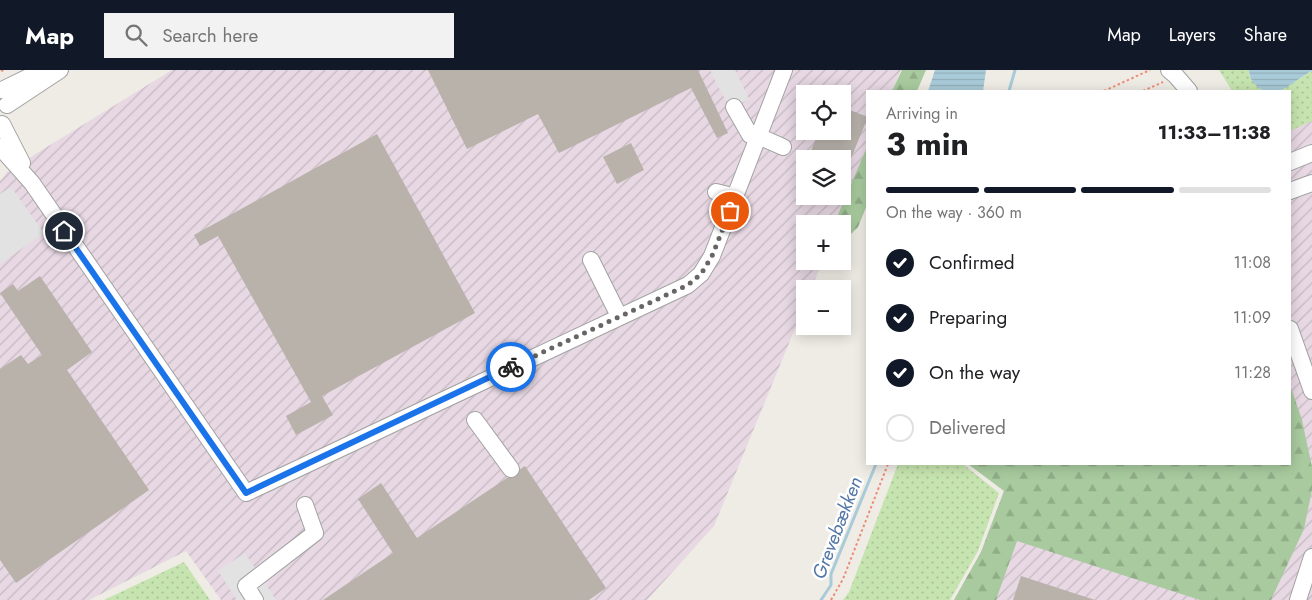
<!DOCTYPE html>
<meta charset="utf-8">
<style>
body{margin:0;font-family:Jost,sans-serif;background:#f2f2f2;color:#202124;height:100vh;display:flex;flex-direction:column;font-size:19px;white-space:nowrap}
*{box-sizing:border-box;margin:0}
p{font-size:16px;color:#757577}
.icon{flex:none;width:28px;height:28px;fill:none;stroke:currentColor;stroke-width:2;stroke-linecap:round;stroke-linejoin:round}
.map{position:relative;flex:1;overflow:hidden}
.details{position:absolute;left:866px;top:20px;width:425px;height:375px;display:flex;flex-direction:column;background:#fff;border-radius:0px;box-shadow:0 2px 12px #0003}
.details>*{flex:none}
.fabs{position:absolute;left:796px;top:15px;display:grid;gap:10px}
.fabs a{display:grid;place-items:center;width:55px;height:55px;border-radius:0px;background:#fff;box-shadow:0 2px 12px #0003;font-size:25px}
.pin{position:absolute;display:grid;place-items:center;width:42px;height:42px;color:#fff;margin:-21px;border:2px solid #fff;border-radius:50%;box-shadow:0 1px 5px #0007}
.courier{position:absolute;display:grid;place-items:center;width:50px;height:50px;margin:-25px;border:4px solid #1a73e8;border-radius:50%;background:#fff;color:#222;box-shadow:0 1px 6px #0007}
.headline em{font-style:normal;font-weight:700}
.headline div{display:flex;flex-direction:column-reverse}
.headline{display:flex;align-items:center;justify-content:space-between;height:85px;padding:0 20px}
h1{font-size:32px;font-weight:700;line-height:38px}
.bar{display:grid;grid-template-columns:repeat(4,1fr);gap:8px 5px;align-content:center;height:60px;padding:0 20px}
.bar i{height:6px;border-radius:4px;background:#e0e0e0}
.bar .on{background:#111827}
.bar p{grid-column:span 4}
ol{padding:0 20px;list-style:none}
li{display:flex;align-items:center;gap:15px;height:55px}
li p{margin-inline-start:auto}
li .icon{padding:5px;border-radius:50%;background:#111827;color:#fff;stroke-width:4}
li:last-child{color:#757577}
li i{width:28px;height:28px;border:2px solid #e0e0e0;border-radius:50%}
header{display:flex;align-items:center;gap:30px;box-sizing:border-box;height:70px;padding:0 25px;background:#111827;color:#fff}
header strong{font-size:24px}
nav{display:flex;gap:28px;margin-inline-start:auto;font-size:18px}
.search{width:350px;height:45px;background:#f2f2f2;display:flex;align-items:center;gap:12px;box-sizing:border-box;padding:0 18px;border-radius:0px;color:#757577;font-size:19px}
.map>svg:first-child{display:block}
.industrial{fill:url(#industrial-furrows);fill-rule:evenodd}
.grass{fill:url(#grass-dots)}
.forest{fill:url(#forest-firs)}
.parking{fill:#e2e2e2}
.water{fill:url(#water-rules)}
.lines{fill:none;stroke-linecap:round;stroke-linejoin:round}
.stream{stroke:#a9cbd9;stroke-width:3}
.building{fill:#b8b2ab}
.minor-casing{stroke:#a2a2a2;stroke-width:18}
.path{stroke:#ee8b77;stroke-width:2;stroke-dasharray:2.5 2.5;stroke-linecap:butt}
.minor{stroke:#fff;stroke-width:16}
.done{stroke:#676664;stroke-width:5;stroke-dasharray:0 9}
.route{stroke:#1a73e8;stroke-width:6}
.labels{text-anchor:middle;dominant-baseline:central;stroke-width:5;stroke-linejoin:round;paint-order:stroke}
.water-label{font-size:19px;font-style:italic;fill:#5377a6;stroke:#fff}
</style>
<header>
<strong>Map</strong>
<div class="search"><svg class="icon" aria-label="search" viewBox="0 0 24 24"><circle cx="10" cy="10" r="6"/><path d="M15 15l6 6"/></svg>Search here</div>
<nav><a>Map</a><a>Layers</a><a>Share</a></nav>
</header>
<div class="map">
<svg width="1312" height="530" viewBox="0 0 1312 530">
<defs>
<pattern id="industrial-furrows" width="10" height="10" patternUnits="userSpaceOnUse" patternTransform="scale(1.25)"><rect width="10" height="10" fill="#e7d8e3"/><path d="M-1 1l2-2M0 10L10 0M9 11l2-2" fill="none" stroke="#c6b9c2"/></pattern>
<pattern id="grass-dots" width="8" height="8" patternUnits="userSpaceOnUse" patternTransform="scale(1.25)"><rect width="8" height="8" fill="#c6e4af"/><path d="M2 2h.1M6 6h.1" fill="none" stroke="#aac396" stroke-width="1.8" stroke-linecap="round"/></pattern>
<pattern id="forest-firs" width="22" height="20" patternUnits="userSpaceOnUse" patternTransform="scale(1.25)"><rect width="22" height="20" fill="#a8ca9e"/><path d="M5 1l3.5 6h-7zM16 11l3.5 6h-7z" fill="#90ad88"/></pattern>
<pattern id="water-rules" width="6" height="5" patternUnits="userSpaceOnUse" patternTransform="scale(1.25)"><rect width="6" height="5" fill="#a9cbd9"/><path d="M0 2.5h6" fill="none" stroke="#91aeba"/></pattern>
</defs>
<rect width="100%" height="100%" fill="#efece5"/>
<path class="industrial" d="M172,0H901L892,21H868L867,82L838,154H805V191H823L811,219H805V234L714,456L647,530H221L186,481L89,530H0V111L8,101ZM805,24H842V61H805ZM805,89H842V126H805Z
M1312,36V530H954L981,482L1014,394H1290V47Z"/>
<path class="grass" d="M1219,0H1249V5L1262,20L1267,21H1232Z
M1312,1V51L1290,61V21H1278Z
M898,394H963L999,423L978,481L950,530H843L849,522Z
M184,492L210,530H104Z"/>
<path class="forest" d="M902,0H926L917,21H892Z
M867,77V135L858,157L843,172L842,154H834Z
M1290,315L1302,350L1312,397V420L1304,459L1271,530H1200L1017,471L996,530H954L981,482L1004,421L968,394H1290Z"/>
<path class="parking" d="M710,0H735L749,29L730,39Z
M11,117L44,163L0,194V124Z
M245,483L276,530H237L218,501Z"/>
<path class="water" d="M935,0H986L983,21H928Z
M1249,0H1312V1C1296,8 1276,33 1258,17C1253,13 1249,7 1249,0Z"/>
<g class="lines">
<path class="stream" d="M1009,21L1015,0
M821,530L831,515V504L876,394"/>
</g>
<path class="building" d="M428,0H698L728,63L717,68L691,18L559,83L538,44L467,79Z
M842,37L868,47V55L865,54L843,108L842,89H808L818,63L813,61H842Z
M377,64L475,243L322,326L333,345L296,365L286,346L311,332L218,166L200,176L194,165Z
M631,73L644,100L617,114L603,87Z
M805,95V115L798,112Z
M40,206L92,282L67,300L149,420L16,513L0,490V299L21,285L28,294L42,285L0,223L13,214L18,221Z
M525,396L606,518L589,530H323L393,483L358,429L381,413L417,468Z
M1021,506L1095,530H1013Z"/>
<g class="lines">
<defs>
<path id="minor" d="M1169,0L1176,6L1189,21
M2,20L43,0
M7,35L60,0
M734,37L750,65L757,68
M2,54L22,93
M758,66L783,77
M0,77L32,113L246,423L688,215L701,204L712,186L784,0
M1290,92L1312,83
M1290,121L1312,113
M716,122L736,127
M591,190L619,246
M1290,259L1312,321
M475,350L511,399
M255,530L246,516L315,463L305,435
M1298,530L1312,487"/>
</defs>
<use href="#minor" class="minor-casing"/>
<path class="path" d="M1,0L5,2
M1104,21L1150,0
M1143,21L1163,12
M831,530L843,509L888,394"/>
<use href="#minor" class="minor"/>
</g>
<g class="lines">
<path class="done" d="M511,297L688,215L701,204L712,186L730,141"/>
<path class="route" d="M64,161L246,423L511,297"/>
</g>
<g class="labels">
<g class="water-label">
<text transform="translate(837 458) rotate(-69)">Grevebækken</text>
</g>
</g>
</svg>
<div class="fabs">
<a><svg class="icon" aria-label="locate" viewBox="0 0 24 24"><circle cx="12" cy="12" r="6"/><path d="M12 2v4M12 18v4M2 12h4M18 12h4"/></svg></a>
<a><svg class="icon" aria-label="layers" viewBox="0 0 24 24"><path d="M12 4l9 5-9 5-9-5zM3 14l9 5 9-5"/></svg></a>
<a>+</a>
<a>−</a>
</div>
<div class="pin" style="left:730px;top:141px;background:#ea580c"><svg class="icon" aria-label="bag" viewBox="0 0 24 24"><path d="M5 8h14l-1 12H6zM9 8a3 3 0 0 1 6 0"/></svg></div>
<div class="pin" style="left:64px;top:161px;background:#1f2937"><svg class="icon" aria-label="home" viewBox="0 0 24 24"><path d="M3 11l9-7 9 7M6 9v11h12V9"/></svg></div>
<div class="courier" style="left:511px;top:297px"><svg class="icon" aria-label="bike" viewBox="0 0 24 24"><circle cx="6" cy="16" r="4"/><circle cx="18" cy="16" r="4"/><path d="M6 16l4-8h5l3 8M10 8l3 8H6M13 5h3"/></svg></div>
<section class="details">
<div class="headline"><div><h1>3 min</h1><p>Arriving in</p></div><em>11:33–11:38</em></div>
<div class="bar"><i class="on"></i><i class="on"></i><i class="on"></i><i></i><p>On the way · 360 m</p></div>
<ol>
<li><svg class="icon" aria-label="check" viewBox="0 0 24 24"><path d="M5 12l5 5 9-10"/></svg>Confirmed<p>11:08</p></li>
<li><svg class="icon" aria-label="check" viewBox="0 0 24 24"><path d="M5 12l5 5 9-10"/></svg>Preparing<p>11:09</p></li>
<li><svg class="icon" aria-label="check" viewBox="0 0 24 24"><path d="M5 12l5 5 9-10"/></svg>On the way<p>11:28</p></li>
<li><i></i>Delivered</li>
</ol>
</section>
</div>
